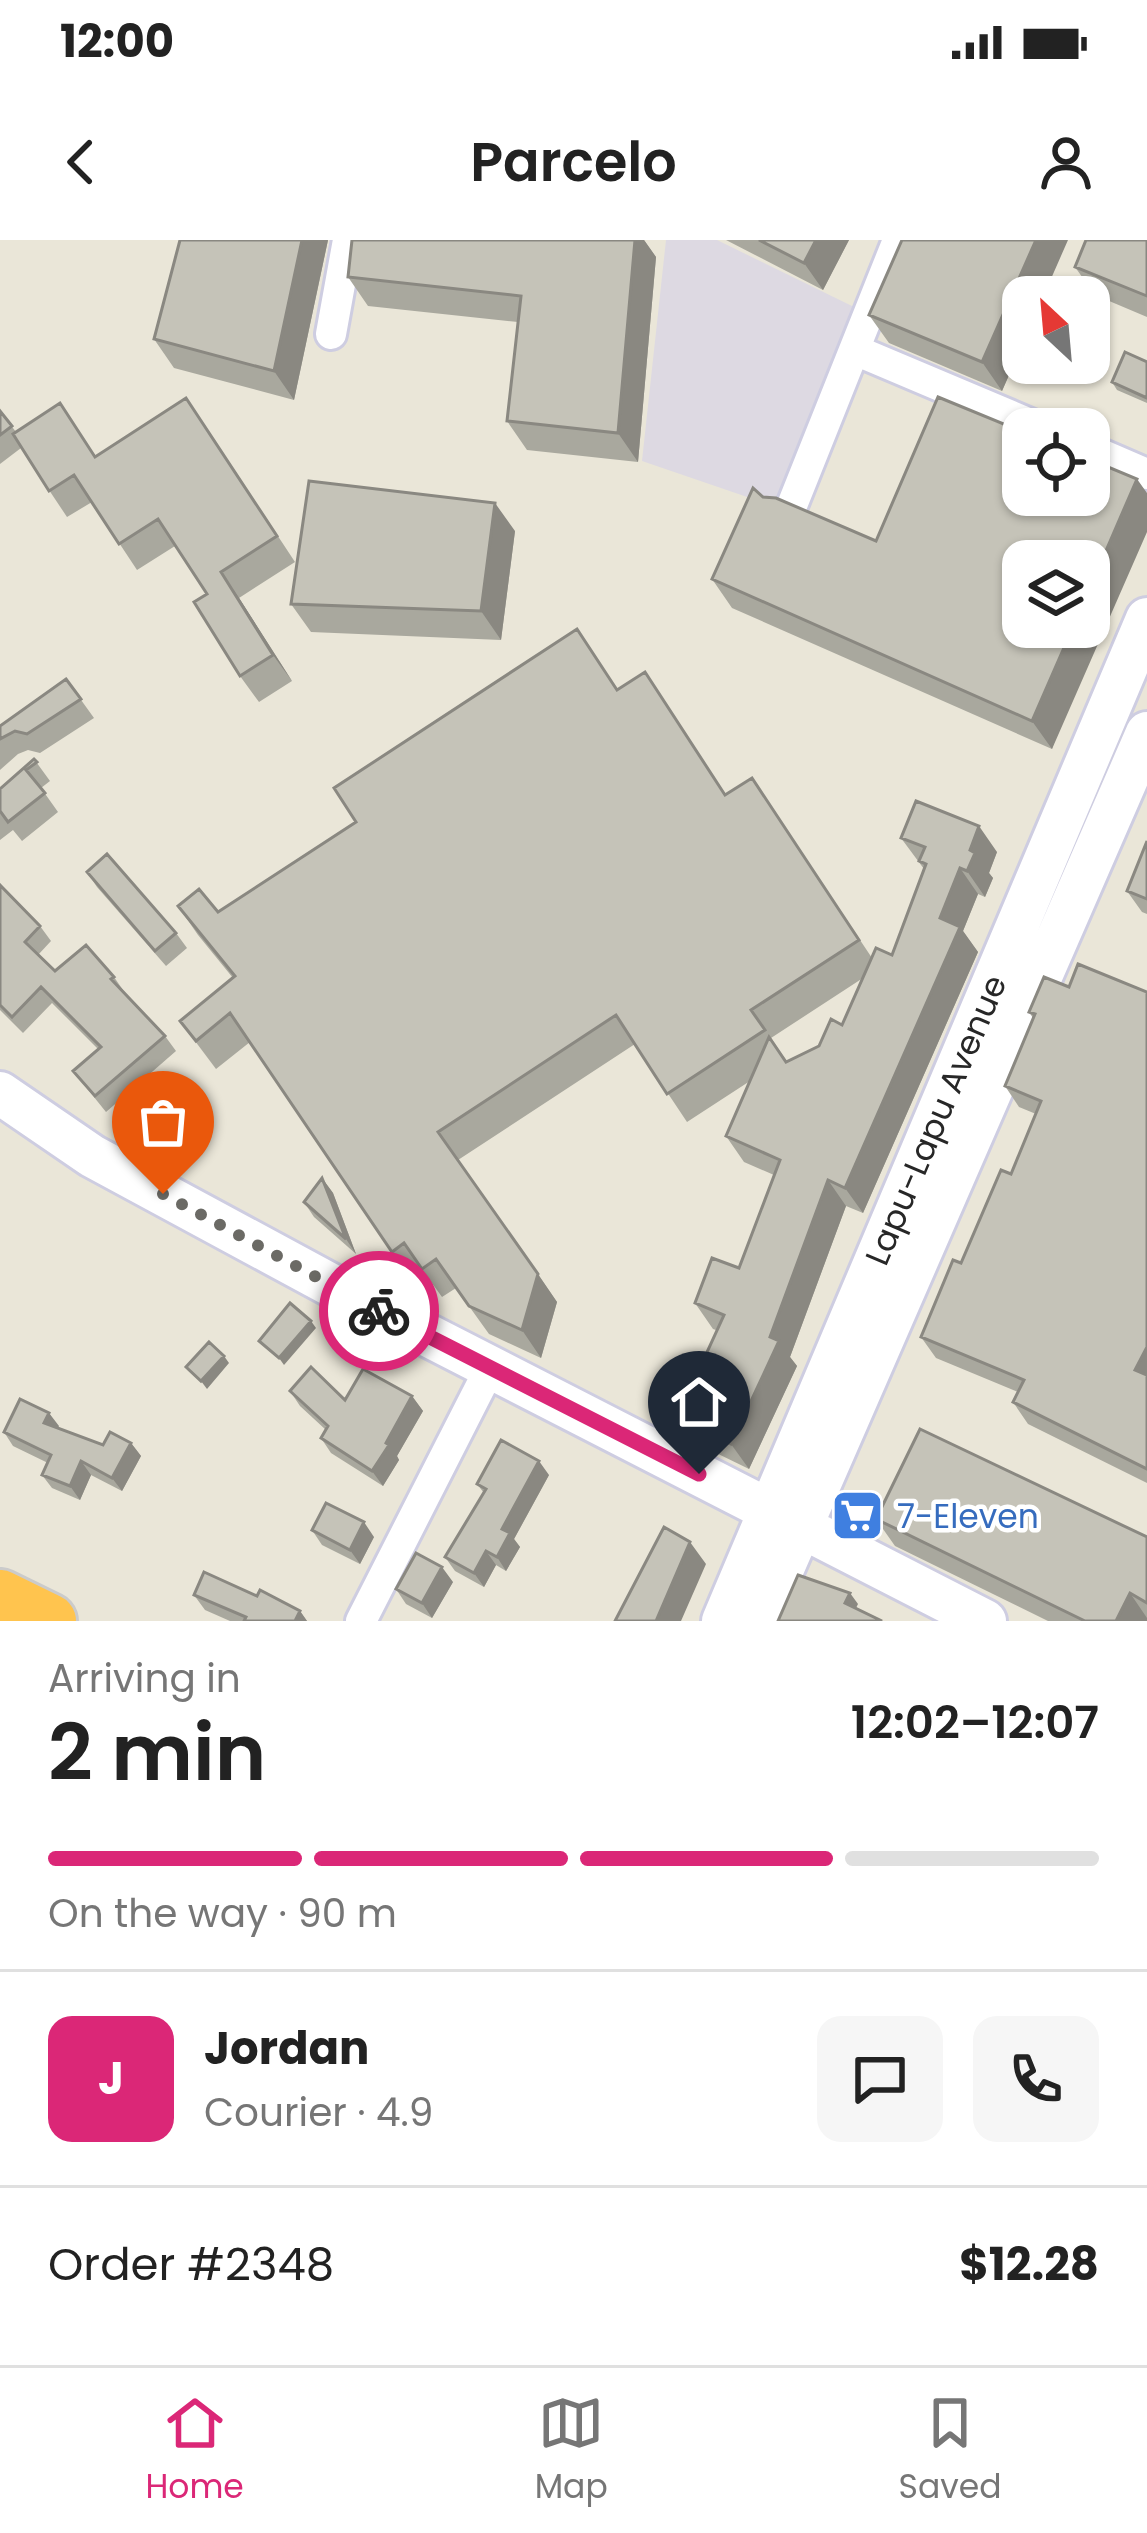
<!DOCTYPE html>
<meta charset="utf-8">
<style>
body{margin:0;font-family:Poppins,sans-serif;background:#f6f6f6;color:#222;height:100vh;display:flex;flex-direction:column;font-size:45px;white-space:nowrap}
*{box-sizing:border-box;margin:0}
p{font-size:39px;color:#767676}
.icon{flex:none;width:66px;height:66px;fill:none;stroke:currentColor;stroke-width:2;stroke-linecap:round;stroke-linejoin:round}
.map{position:relative;height:1381px;overflow:hidden}
.panel{display:flex;flex-direction:column;background:#fff;flex:1}
.panel>*{flex:none}
.needle{width:78px;rotate:334deg}
.buttons{position:absolute;left:1002px;top:36px;display:grid;gap:24px}
.buttons a{display:grid;place-items:center;width:108px;height:108px;border-radius:24px;background:#fff;box-shadow:0 3px 9px #0004;font-size:60px}
.pin{position:absolute;display:grid;place-items:center;width:102px;height:102px;color:#fff;margin:-123px -51px;border-radius:50% 50% 50% 0;rotate:-45deg;box-shadow:0 0 12px #0007}
.pin .icon{rotate:45deg}
.courier{position:absolute;display:grid;place-items:center;width:120px;height:120px;margin:-60px;border:9px solid #db2777;border-radius:50%;background:#fff;color:#222;box-shadow:0 3px 15px #0007}
.summary em{font-style:normal;font-weight:600}
.summary div{display:flex;flex-direction:column-reverse}
.summary{display:flex;align-items:center;justify-content:space-between;height:204px;padding:0 48px}
h1{font-size:78px;font-weight:600;line-height:90px}
.bar{display:grid;grid-template-columns:repeat(4,1fr);gap:18px 12px;align-content:center;height:144px;padding:0 48px}
.bar i{height:15px;border-radius:9px;background:#e0e0e0}
.bar .active{background:#db2777}
.bar p{grid-column:span 4}
.line{display:flex;align-items:center;gap:30px;padding:0 48px;border-top:3px solid #e0e0e0}
.line div{flex:1}
.round{display:grid;place-items:center;flex:none;width:126px;height:126px;border-radius:24px;background:#f6f6f6}
.status{display:flex;justify-content:space-between;align-items:center;height:84px;padding:0 60px;background:#fff;direction:ltr}
.status svg{height:33px;fill:currentColor}
header{display:flex;justify-content:space-between;align-items:center;height:156px;padding:0 48px;background:#fff;font-size:54px;font-weight:600}
.tab-bar{display:flex;justify-content:space-around;align-items:center;height:168px;border-top:3px solid #e0e0e0;background:#fff;font-size:33px;color:#767676}
.tab-bar a{display:grid;justify-items:center;gap:6px}
.tab-bar .active{color:#db2777}
.map>svg:first-child{display:block}
.industrial{fill:#ddd9e2}
.lines{fill:none;stroke-linecap:round;stroke-linejoin:round}
.street-casing{stroke:#cecde1;stroke-width:36}
.secondary-casing{stroke:#cecde1;stroke-width:48}
.highway-casing{stroke:#cbcbcb;stroke-width:60}
.street{stroke:#fff;stroke-width:30}
.secondary{stroke:#fff;stroke-width:42}
.highway{stroke:#ffc44e;stroke-width:54}
.wall{fill:#a9a89e;fill-rule:evenodd}
.shaded-wall{fill:#8a8881}
.building{fill:#c5c3b8;stroke:#8a8881;stroke-width:3}
.done{stroke:#6b6a65;stroke-width:12;stroke-dasharray:0 21.6}
.route{stroke:#db2777;stroke-width:15}
.labels{text-anchor:middle;dominant-baseline:central;stroke-width:9;stroke-linejoin:round;paint-order:stroke}
.street-label{font-size:33px;fill:#272727;stroke:#fff}
.shop-label{font-size:33px;fill:#366cbe;stroke:#fff;text-anchor:start}
</style>
<div class="status"><b>12:00</b><svg viewBox="0 0 49 12"><path d="M0 12V9h3v3zM5 12V6h3v6zM10 12V3h3v9zM15 12V0h3v12zM26 1h20v11H26zM47 4h2v5h-2z"/></svg></div>
<header><svg class="icon" aria-label="back" viewBox="0 0 24 24"><path d="M15 5l-7 7 7 7"/></svg>Parcelo<svg class="icon" aria-label="person" viewBox="0 0 24 24"><circle cx="12" cy="8" r="4"/><path d="M4 21q1-7 8-7t8 7"/></svg></header>
<div class="map">
<svg width="1147" height="1381" viewBox="0 0 1147 1381">
<rect width="100%" height="100%" fill="#eae6d8"/>
<path class="industrial" d="M666,0H717L854,67L779,268L642,221Z"/>
<g class="lines">
<defs>
<path id="street" d="M331,94L348,0
M855,110L1042,189
M1089,209L1147,234
M791,268L898,0
M361,1381L490,1128"/>
<path id="secondary" d="M0,853L92,916L355,1058L985,1381
M723,1381L1147,379
M760,1381L1147,493"/>
<path id="highway" d="M0,1357L49,1381"/>
</defs>
<use href="#street" class="street-casing"/>
<use href="#secondary" class="secondary-casing"/>
<use href="#highway" class="highway-casing"/>
<use href="#street" class="street"/>
<use href="#secondary" class="secondary"/>
<use href="#highway" class="highway"/>
</g>
<path class="wall" d="M328,0L294,160L174,128L154,99Z
M352,0H644L656,17L638,222L527,210L507,181L518,82L368,66L348,37Z
M726,0H849L823,50Z
M1147,0V77L1095,55L1075,27Z
M1023,57V103L1002,151L889,103L869,75Z
M1147,122V163L1117,150L1112,142Z
M60,163L96,217L204,184L295,322L239,358L292,441L259,462L240,436L207,354L175,306L137,330L92,262L67,277L21,208L0,224V171L16,192Z
M1137,239L1052,509L732,368L712,339L763,257L876,301Z
M515,291L501,400L311,392L291,364Z
M645,432L726,555L752,538L872,718L892,715L924,629L901,598L997,612L989,633L993,638L985,657L978,654L963,691L978,712L863,973L846,966L790,1117L797,1126L749,1229L708,1209L690,1184L716,1090L713,1089L695,1063L739,1028L774,935L744,922L726,896L750,841L687,882L635,804L458,920L557,1062L541,1118L489,1094L456,1048L442,1057L424,1032L412,1040L250,802L216,829L180,781L233,738L198,695L178,666L218,672L618,450ZM863,738L842,785L819,806L787,822L771,798Z
M66,439L94,478L40,513L28,510L18,514L0,530V486Z
M34,519L50,541L41,548L58,572L22,601L13,590L0,600V549Z
M1147,601V674L1142,672L1127,651Z
M87,632L176,693L187,708L166,726L97,647Z
M0,645L40,686L51,701L38,715L55,731L114,737L125,753L165,796L176,811L106,872L73,831L98,809L52,763L23,793L0,770Z
M1069,747L1147,752V1243L1028,1184L1013,1162L1018,1152L936,1118L921,1097L1011,934L1036,874L1019,867L1005,846L1033,778L1029,772Z
M322,938L333,953L356,1014L314,977L304,962Z
M290,1151L345,1160L412,1156L423,1171L397,1216L399,1220L383,1246L331,1213L321,1198L326,1190L300,1166Z
M49,1173L58,1188L103,1205L131,1203L141,1216L122,1251L91,1235L80,1260L52,1248L42,1235L48,1223L13,1206L4,1192Z
M549,1235L514,1299L520,1307L506,1331L496,1325L484,1347L455,1331L445,1317L484,1253L477,1244Z
M876,1279L1147,1297V1381H1048L895,1306Z
M312,1290L374,1297L360,1324L322,1305Z
M453,1342L432,1378L406,1364L396,1349Z
M194,1355L257,1356L300,1371L307,1381H230L205,1370Z"/>
<path class="shaded-wall" d="M302,0H328L294,160L274,131Z
M635,0H644L656,17L638,222L618,193Z
M816,0H849L823,50L804,23Z
M1036,0H1068L1043,57H1023V103L1002,151L982,122Z
M1137,239L1147,253V292L1052,509L1032,481L1073,387H1089V350Z
M495,263L515,291L501,400L481,371Z
M221,332L239,358L292,441L273,415Z
M979,586L997,612L989,633L993,638L985,657L967,631L970,610Z
M960,628L978,654L963,691L978,712L863,973L845,948L940,678Z
M322,938L333,953L356,1014L346,999Z
M828,940L846,966L790,1117L797,1126L749,1229L731,1204Z
M538,1034L557,1062L541,1118L522,1090Z
M311,1081L316,1088L284,1125L279,1118Z
M1147,1107V1146L1135,1130Z
M224,1116L229,1123L207,1149L201,1141Z
M412,1156L423,1171L397,1216L399,1220L383,1246L372,1231Z
M49,1173L59,1186L54,1196L44,1183Z
M131,1203L141,1216L122,1251L112,1238Z
M81,1221L91,1235L80,1260L70,1246Z
M539,1221L549,1235L514,1299L520,1307L506,1331L497,1317L502,1289Z
M364,1282L374,1297L360,1324L350,1310Z
M690,1302L706,1324L681,1381H656Z
M486,1311L496,1325L484,1347L474,1333Z
M442,1327L453,1342L432,1378L422,1363Z
M850,1353L858,1364L853,1374L845,1363Z
M1130,1353L1147,1378V1381H1116Z
M300,1371L307,1381H295Z"/>
<path class="building" d="M180,0H302L274,131L154,99Z
M352,0H635L618,193L507,181L521,56L348,37Z
M759,0H816L804,23Z
M902,0H1036L982,122L869,75Z
M1086,0H1147V56L1075,27Z
M1125,112L1147,122V158L1112,142Z
M938,157L1023,192V255H1089V219L1137,239L1089,350V321H1023V387H1073L1032,481L712,339L753,248L763,257L776,258L876,301Z
M186,158L277,296L221,332L273,415L240,436L194,362L207,354L158,279L119,304L74,235L49,251L13,194L60,163L95,217Z
M0,171L12,186L0,195Z
M309,241L495,263L481,371L291,364Z
M577,389L617,450L645,432L725,555L752,538L859,700L751,770L765,790L667,854L616,775L438,892L538,1034L522,1090L469,1066L436,1019L422,1029L404,1003L392,1012L230,773L196,801L180,781L235,736L178,666L199,649L218,672L356,582L334,548Z
M66,439L81,459L27,494L15,491L0,499V486Z
M34,519L37,522L26,530L45,553L8,582L0,571V549Z
M916,561L979,586L970,610L975,613L967,631L960,628L940,678L960,687L845,948L828,940L770,1097L779,1101L731,1204L690,1184L691,1147L724,1075L695,1063L712,1018L739,1028L780,920L726,896L769,797L786,822L819,806L831,779L842,785L876,708L892,715L926,624L919,621L925,607L901,598Z
M1147,601V659L1127,651Z
M107,614L176,693L155,711L87,632Z
M0,645L40,686L25,702L55,731L86,705L114,737L111,739L165,796L95,856L73,831L101,807L41,747L12,777L0,765Z
M1078,724L1147,752V1107L1135,1130L1147,1135V1229L1013,1162L1024,1140L921,1097L953,1020L961,1023L1001,930L1011,934L1041,861L1005,846L1035,774L1029,772L1044,737L1069,747Z
M322,938L346,999L304,962Z
M290,1063L311,1081L279,1118L259,1101Z
M209,1102L224,1116L201,1141L186,1127Z
M311,1127L345,1160L363,1129L412,1156L386,1203L389,1205L372,1231L321,1198L328,1186L290,1151Z
M20,1159L49,1173L44,1183L103,1205L110,1192L131,1203L112,1238L81,1221L70,1246L42,1235L51,1215L4,1192Z
M920,1189L1147,1297V1363L1130,1353L1116,1381H1085L876,1279Z
M501,1200L539,1221L502,1289L510,1293L497,1317L486,1311L474,1333L445,1317L486,1249L477,1244Z
M326,1263L364,1282L350,1310L312,1290Z
M664,1287L690,1302L656,1381H615Z
M416,1313L442,1327L422,1363L396,1349Z
M204,1332L257,1356L260,1350L300,1371L295,1381H244L246,1377L194,1355Z
M798,1335L850,1353L845,1363L882,1381H778Z"/>
<g class="lines">
<path class="done" d="M163,954L379,1071"/>
<path class="route" d="M379,1071L699,1234"/>
</g>
<defs>
<symbol id="supermarket-square" viewBox="-11 -11 22 22"><rect x="-9" y="-9" width="18" height="18" rx="4" fill="#3f7fe0" stroke="#fff"/><path d="M-6-5.5h2.5l.6 2H6L4.5 2H-2.5L-4.4-4H-6ZM-1.5 3.2a1.3 1.3 0 1 0 .1 0ZM3 3.2a1.3 1.3 0 1 0 .1 0Z" fill="#fff"/></symbol>
</defs>
<g fill-rule="evenodd">
<use href="#supermarket-square" x="828" y="1246" width="59" height="59"/>
</g>
<g class="labels">
<g class="street-label">
<text transform="translate(936 880) rotate(-67)">Lapu-Lapu Avenue</text>
</g>
<g class="shop-label">
<text x="897" y="1276">7-Eleven</text>
</g>
</g>
</svg>
<div class="buttons">
<a><svg class="needle" viewBox="-14 -14 28 28"><path d="M0-13l5 13h-10z" fill="#e53935"/><path d="M0 13l5-13h-10z" fill="#767676"/></svg></a>
<a><svg class="icon" aria-label="locate" viewBox="0 0 24 24"><circle cx="12" cy="12" r="6"/><path d="M12 2v4M12 18v4M2 12h4M18 12h4"/></svg></a>
<a><svg class="icon" aria-label="layers" viewBox="0 0 24 24"><path d="M12 4l9 5-9 5-9-5zM3 14l9 5 9-5"/></svg></a>
</div>
<div class="pin" style="left:163px;top:954px;background:#ea580c"><svg class="icon" aria-label="bag" viewBox="0 0 24 24"><path d="M5 8h14l-1 12H6zM9 8a3 3 0 0 1 6 0"/></svg></div>
<div class="pin" style="left:699px;top:1234px;background:#1f2937"><svg class="icon" aria-label="home" viewBox="0 0 24 24"><path d="M3 11l9-7 9 7M6 9v11h12V9"/></svg></div>
<div class="courier" style="left:379px;top:1071px"><svg class="icon" aria-label="bike" viewBox="0 0 24 24"><circle cx="6" cy="16" r="4"/><circle cx="18" cy="16" r="4"/><path d="M6 16l4-8h5l3 8M10 8l3 8H6M13 5h3"/></svg></div>
</div>
<section class="panel">
<div class="summary"><div><h1>2 min</h1><p>Arriving in</p></div><em>12:02–12:07</em></div>
<div class="bar"><i class="active"></i><i class="active"></i><i class="active"></i><i></i><p>On the way · 90 m</p></div>
<div class="line" style="height:216px"><b class="round" style="background:#db2777;color:#fff">J</b><div><b>Jordan</b><p>Courier · 4.9</p></div><a class="round"><svg class="icon" aria-label="chat" viewBox="0 0 24 24"><path d="M4 5h16v11H9l-5 4z"/></svg></a><a class="round"><svg class="icon" aria-label="phone" viewBox="0 0 24 24"><path d="M5 4h4l2 5-3 2q2 4 5 5l2-3 5 2v4C11 20 4 13 5 4z"/></svg></a></div>
<div class="line" style="height:156px"><div>Order #2348</div><b>$12.28</b></div>
</section>
<nav class="tab-bar">
<a class="active"><svg class="icon" aria-label="home" viewBox="0 0 24 24"><path d="M3 11l9-7 9 7M6 9v11h12V9"/></svg>Home</a>
<a><svg class="icon" aria-label="map" viewBox="0 0 24 24"><path d="M3 6l6-2 6 2 6-2v14l-6 2-6-2-6 2zM9 4v14M15 6v14"/></svg>Map</a>
<a><svg class="icon" aria-label="saved" viewBox="0 0 24 24"><path d="M7 4h10v16l-5-4-5 4z"/></svg>Saved</a>
</nav>
